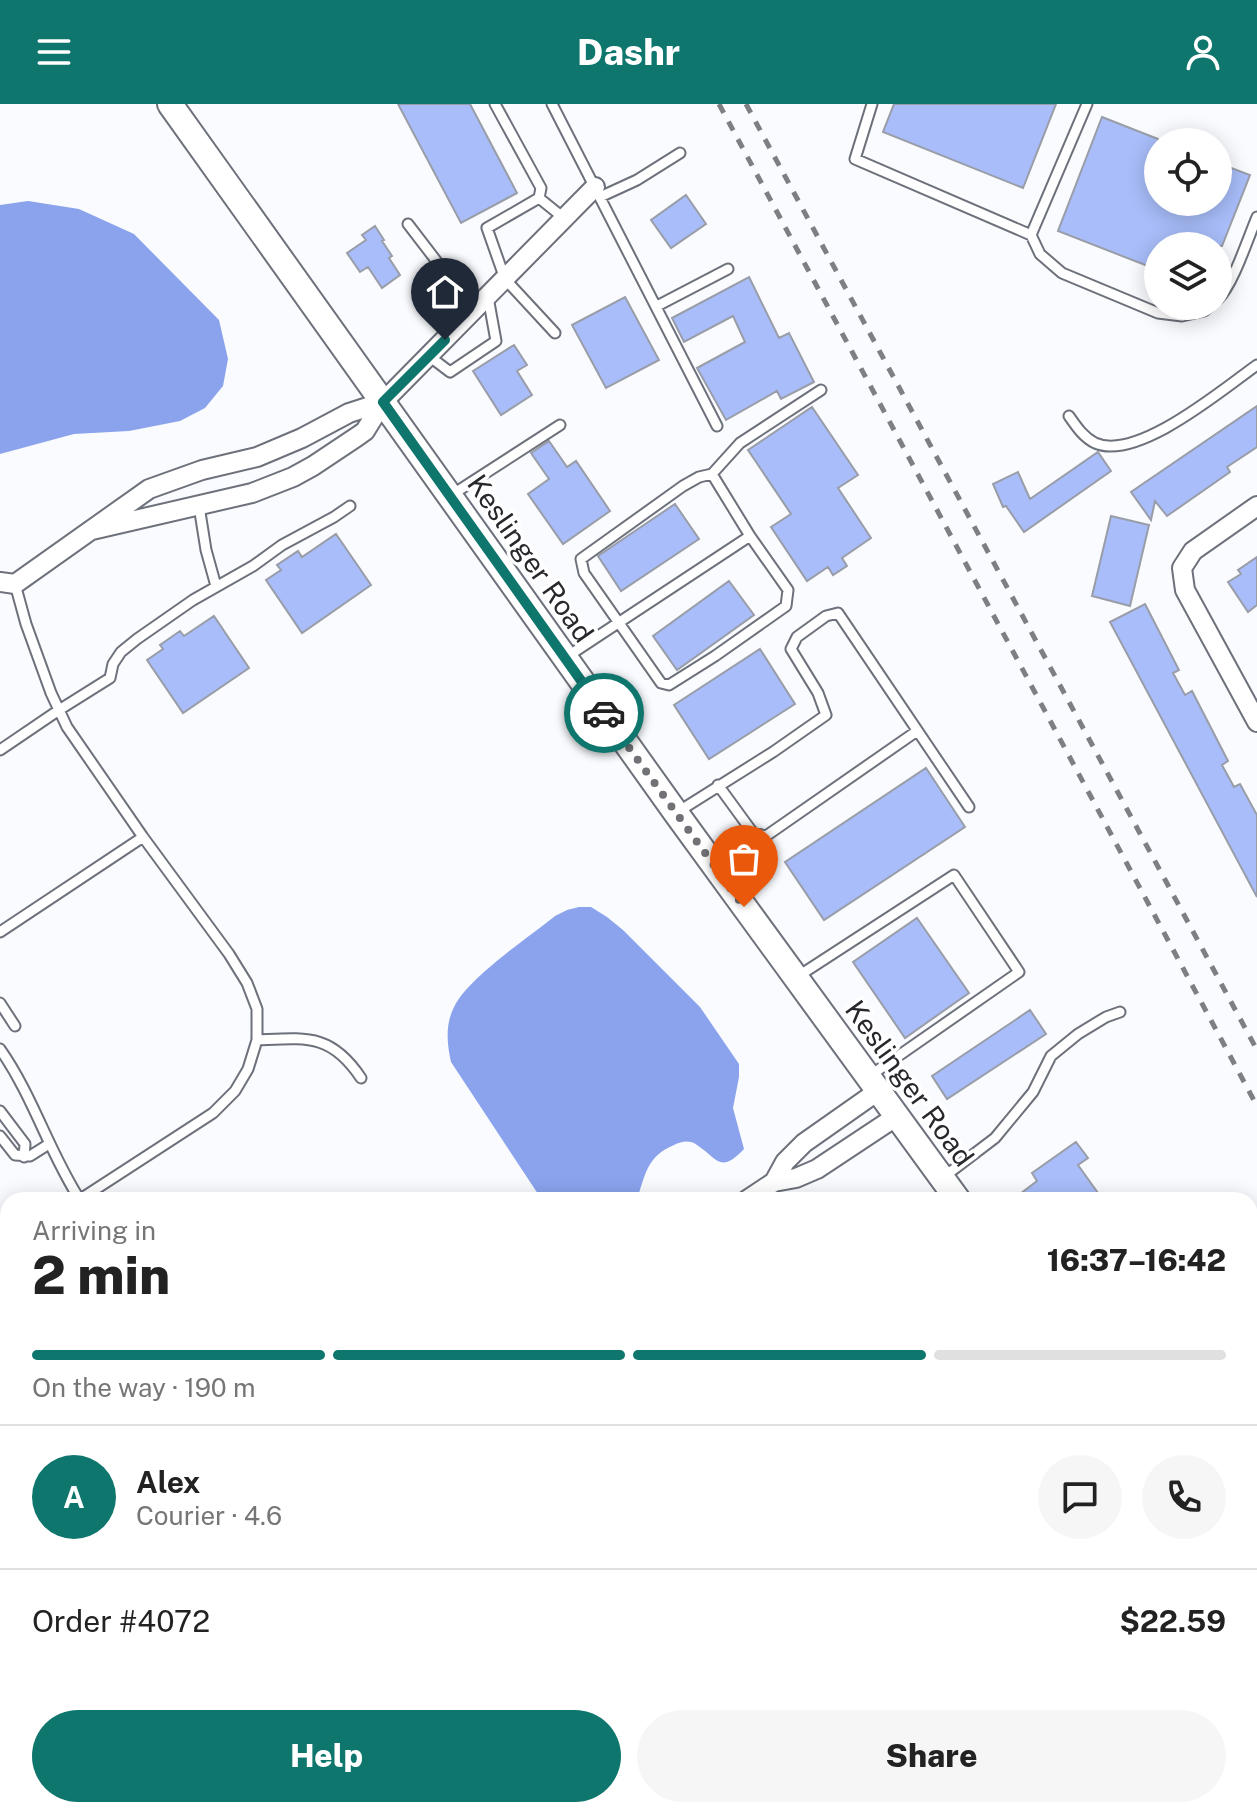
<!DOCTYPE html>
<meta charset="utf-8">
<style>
body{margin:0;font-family:"Public Sans",sans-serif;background:#f6f6f6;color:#222;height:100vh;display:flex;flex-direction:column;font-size:30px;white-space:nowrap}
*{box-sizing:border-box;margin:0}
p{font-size:26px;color:#767676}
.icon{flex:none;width:44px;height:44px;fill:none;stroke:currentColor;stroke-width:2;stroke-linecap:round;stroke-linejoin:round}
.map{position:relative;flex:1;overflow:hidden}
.sheet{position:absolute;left:0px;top:1088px;width:1258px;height:626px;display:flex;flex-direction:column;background:#fff;border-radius:24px 24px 0 0;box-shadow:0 4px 20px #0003}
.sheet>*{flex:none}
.fabs{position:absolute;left:1144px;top:24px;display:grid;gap:16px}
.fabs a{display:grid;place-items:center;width:88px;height:88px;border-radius:50%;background:#fff;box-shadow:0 4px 20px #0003;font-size:40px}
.pin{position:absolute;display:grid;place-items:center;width:68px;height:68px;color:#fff;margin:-82px -34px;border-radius:50% 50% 50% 0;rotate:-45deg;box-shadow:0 0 8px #0007}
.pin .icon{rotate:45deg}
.courier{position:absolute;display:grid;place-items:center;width:80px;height:80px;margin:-40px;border:6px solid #0f766e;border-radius:50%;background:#fff;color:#222;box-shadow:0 2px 10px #0007}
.head em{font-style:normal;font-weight:800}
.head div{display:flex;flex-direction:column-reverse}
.head{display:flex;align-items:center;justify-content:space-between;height:136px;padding:0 32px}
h1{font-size:52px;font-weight:800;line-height:60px}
.bar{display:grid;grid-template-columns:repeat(4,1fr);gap:12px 8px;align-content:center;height:96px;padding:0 32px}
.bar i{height:10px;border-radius:6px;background:#e0e0e0}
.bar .selected{background:#0f766e}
.bar p{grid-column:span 4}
.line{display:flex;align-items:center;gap:20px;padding:0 32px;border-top:2px solid #e0e0e0}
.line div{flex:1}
.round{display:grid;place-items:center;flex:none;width:84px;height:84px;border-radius:42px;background:#f6f6f6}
.cta{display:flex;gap:16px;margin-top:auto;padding:16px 32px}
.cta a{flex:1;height:92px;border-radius:48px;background:#0f766e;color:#fff;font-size:32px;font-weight:800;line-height:92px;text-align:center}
.cta a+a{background:#f6f6f6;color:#222}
header{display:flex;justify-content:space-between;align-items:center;height:104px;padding:0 32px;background:#0f766e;color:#fff;font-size:36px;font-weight:800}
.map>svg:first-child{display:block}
.water{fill:#8aa3ec}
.building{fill:#a8bdf9;stroke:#999da8;stroke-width:2}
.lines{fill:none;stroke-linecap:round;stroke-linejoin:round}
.lane-casing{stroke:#6d717b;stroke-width:13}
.street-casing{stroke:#6d717b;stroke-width:22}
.secondary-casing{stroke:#6d717b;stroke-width:28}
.lane{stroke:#fff;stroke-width:9}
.street{stroke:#fff;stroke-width:18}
.secondary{stroke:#fff;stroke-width:24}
.rail{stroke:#7e7f83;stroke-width:5;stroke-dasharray:10 10;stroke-linecap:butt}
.done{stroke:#717276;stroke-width:8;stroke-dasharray:0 14.4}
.route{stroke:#0f766e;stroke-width:10}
.labels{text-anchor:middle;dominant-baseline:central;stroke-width:7;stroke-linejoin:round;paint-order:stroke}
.street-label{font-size:28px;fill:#27282c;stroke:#fff}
</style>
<header><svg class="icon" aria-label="menu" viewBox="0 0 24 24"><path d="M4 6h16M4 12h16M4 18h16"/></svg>Dashr<svg class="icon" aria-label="person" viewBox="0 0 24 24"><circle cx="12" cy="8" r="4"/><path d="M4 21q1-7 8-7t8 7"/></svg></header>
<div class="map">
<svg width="1257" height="1713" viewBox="0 0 1257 1713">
<rect width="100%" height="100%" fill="#fafbfe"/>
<path class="water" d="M28,97L79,105L134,130L219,216L228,255L223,282L205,304L180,317L129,327L74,330L0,350V101Z
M579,803H591L607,813L623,826L700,903L739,960V973L733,1004L744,1045C720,1070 718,1055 697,1041C690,1036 682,1037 674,1041C647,1052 645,1071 637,1096H542L451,958C447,940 445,921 454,903C469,873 528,834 555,812L567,806Z"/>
<path class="building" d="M398,0H470L517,89L461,119Z
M894,0H1056L1023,84L883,28Z
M1102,13L1158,35V98H1218V59L1250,71L1222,142H1158V166L1058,127Z
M686,91L706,120L671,144L651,116Z
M375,122L384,136L382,137L392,152L389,154L400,171L382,184L368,163L360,168L347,149L366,136L362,131Z
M749,173L779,234L789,229L814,278L781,295L777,287L726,316L697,264L745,238L733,212L684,238L672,214Z
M625,193L659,256L606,284L572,221Z
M514,241L527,261L517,267L532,291L501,311L473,267Z
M1257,302V343L1227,363L1230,368L1167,412L1155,397L1151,416L1131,388Z
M812,303L858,371L838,384L871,434L842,454L847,462L833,471L828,463L807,477L771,423L791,410L748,346Z
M549,337L567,363L576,357L610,407L563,440L528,390L549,375L531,349Z
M1098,348L1111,367L1024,428L1006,402L1003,403L993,380L1018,368L1030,395Z
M675,400L699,435L621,487L598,452Z
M1111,412L1149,421L1130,502L1092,492Z
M336,430L371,481L302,529L266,476L281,466L277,461L298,447L302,453Z
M1257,453V501L1248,508L1228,478L1241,470L1238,466Z
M729,477L754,511L677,566L653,532Z
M1145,500L1179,566L1173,569L1185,591L1192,587L1228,657L1222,661L1234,683L1240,680L1257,711V793L1110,518Z
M214,512L249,564L183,609L147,556L163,545L160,541L180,527L184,532Z
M760,545L795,600L709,655L674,601Z
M926,664L965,723L824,816L785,758Z
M917,814L969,889L905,934L853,858Z
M1030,906L1046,930L947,995L932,972Z
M1076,1038L1088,1054L1078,1061L1103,1096H1012L1037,1077L1032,1069Z"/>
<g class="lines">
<defs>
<path id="lane" d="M495,0L541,84L539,94L487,124L505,175L555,229
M552,0L717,322
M872,0L855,55L1031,131L1087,0
M600,93L637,76L680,49
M539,94L565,115
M408,120L441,163L460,179L476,205
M1031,131L1040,150L1062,169L1158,209L1182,212L1204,207L1210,202
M1218,195C1233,181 1248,134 1257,113
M657,202L728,165
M429,252L450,268L496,237L488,193
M1069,312C1076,322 1083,333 1095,339C1137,358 1223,285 1257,261
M712,370L740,339L821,286
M450,392L560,321
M199,402L206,446L216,482
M15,480L26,520L51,589L67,623L143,733L229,850L247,879L257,905V936L248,965L235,987L213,1009L79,1096
M568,552L750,432L788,486L786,502L715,552L669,581L661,579L584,469L581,455L683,382L699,373L712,370L750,432
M0,646L59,606L110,574L113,560L121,548L137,535L193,496L253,462L282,441L334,413L350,402
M718,681L753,729L766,732L917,627
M676,709L773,648L826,611L818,589L791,545L797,533L826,512L838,509L969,703
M0,828L143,733
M797,873L954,771L1019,868L871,971
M0,899L15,922
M257,936C306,934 331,929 361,974
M0,945C33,992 49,1048 80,1096
M0,1007L25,1040L24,1053
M0,1032L15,1051L30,1052L49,1040
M945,1072L995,1034L1033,988L1051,952L1078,930L1106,913L1120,908
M0,1148L8,1143
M1250,1256L1257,1251
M0,1339L8,1351
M0,1480L8,1474"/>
<path id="street" d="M1257,402L1193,447L1182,464L1185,486L1257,618
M92,426L252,389L293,373L313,362L358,332L365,327L383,298L595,83
M0,478L15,480L149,385L202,366L257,353L302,334L349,309L383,298
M774,1078L796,1074L817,1065L897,1012
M747,1096L774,1078L785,1058L804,1039L878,987
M0,1595L8,1590
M342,1706L347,1713
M677,1706L682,1713
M128,1713L139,1706"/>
<path id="secondary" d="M170,0L676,709L958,1096
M1250,1496L1257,1506"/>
</defs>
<use href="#lane" class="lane-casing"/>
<use href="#street" class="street-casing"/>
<use href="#secondary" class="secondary-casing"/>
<use href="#lane" class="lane"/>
<use href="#street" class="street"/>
<use href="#secondary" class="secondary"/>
<path class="rail" d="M719,0L1257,1002
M746,0L1257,946"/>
</g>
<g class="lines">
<path class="done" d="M604,609L744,803"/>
<path class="route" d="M445,236L383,298L604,609"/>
</g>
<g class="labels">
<g class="street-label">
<text transform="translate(531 454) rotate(55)">Keslinger Road</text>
<text transform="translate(910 979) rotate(54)">Keslinger Road</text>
</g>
</g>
</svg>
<div class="fabs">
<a><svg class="icon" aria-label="locate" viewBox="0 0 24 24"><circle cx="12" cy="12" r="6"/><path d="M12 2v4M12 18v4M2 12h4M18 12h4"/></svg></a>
<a><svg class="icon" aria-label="layers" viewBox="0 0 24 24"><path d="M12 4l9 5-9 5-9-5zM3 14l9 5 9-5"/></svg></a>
</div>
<div class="pin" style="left:744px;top:803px;background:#ea580c"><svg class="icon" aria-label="bag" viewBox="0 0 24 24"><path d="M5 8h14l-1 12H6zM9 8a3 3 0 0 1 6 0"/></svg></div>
<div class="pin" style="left:445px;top:236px;background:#1f2937"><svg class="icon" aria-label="home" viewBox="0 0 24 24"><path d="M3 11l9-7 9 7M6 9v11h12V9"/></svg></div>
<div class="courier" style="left:604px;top:609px"><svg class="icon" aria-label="car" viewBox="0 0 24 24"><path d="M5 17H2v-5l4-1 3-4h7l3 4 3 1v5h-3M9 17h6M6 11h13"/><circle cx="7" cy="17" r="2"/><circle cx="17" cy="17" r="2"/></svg></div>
<section class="sheet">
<div class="head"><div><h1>2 min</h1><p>Arriving in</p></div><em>16:37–16:42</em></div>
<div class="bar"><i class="selected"></i><i class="selected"></i><i class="selected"></i><i></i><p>On the way · 190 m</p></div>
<div class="line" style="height:144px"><b class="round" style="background:#0f766e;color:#fff">A</b><div><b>Alex</b><p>Courier · 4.6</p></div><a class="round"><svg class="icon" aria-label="chat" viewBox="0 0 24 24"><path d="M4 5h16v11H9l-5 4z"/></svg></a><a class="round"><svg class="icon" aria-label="phone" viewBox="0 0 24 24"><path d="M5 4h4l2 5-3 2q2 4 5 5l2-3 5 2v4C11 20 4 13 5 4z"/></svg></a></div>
<div class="line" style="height:104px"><div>Order #4072</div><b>$22.59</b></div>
<div class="cta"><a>Help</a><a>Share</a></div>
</section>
</div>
